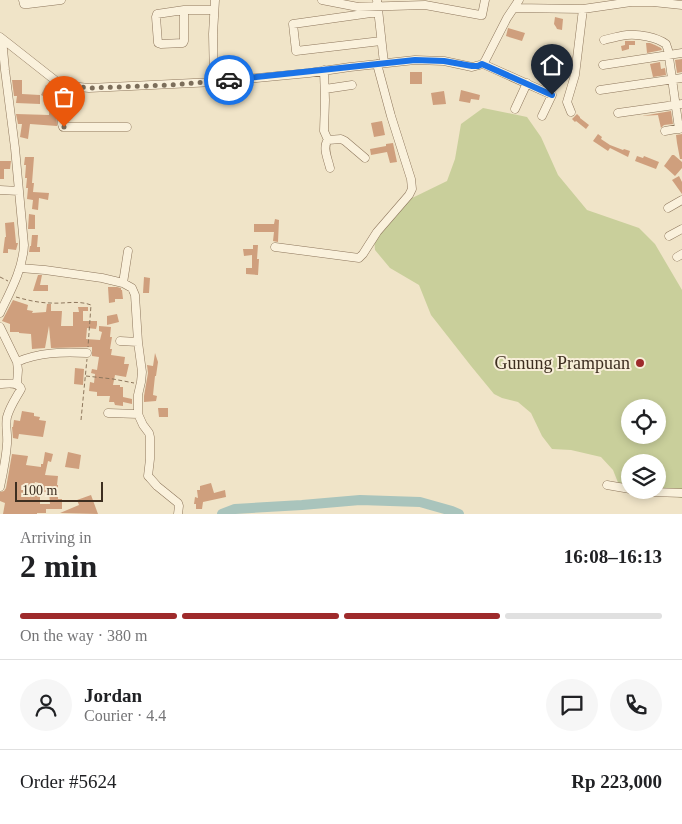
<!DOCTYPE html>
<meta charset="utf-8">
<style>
body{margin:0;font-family:"Times New Roman",serif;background:#f6f6f6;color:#202124;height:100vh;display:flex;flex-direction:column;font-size:19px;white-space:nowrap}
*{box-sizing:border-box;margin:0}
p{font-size:16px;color:#757577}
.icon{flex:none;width:28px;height:28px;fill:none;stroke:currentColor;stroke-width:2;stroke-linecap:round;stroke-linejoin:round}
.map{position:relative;height:514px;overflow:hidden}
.sheet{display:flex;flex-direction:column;background:#fff;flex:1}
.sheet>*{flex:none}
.tools{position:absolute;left:621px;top:399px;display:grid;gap:10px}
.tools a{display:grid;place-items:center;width:45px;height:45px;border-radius:50%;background:#fff;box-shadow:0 2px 8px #0003;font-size:25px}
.scale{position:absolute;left:15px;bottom:12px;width:88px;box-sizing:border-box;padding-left:5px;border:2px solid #3d2e20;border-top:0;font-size:14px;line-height:18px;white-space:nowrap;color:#3d2e20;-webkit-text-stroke:4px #f7eed8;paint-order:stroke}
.pin{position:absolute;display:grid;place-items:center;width:42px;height:42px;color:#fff;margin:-51px -21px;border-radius:50% 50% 50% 0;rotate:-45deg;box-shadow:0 0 5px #0007}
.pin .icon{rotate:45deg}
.courier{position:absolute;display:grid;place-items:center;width:50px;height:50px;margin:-25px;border:4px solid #1a73e8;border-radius:50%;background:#fff;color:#222;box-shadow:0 1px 6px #0007}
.head em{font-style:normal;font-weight:700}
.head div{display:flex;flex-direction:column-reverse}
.head{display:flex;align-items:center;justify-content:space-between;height:85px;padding:0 20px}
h1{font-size:32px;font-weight:700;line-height:38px}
.bar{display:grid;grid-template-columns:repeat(4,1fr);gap:8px 5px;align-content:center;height:60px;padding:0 20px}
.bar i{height:6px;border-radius:4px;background:#e0e0e0}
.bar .current{background:#9e2a2b}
.bar p{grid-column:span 4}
.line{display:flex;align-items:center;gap:12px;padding:0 20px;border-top:1px solid #e0e0e0}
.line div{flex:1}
.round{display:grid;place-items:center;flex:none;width:52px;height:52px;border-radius:26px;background:#f6f6f6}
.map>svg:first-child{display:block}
.green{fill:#c9cf9b;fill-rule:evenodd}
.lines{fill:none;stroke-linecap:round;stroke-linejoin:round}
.river{stroke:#a9c4bc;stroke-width:10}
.building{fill:#cf9f7d;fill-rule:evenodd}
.minor-casing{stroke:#8d765c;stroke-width:9}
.path{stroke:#8d765c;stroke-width:1;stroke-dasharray:4 2.5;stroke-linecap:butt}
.minor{stroke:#faf1dc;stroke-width:8}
.done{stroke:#7c6e5b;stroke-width:5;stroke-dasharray:0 9}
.route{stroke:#1a73e8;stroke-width:6}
.poi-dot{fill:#9e2a2b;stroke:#f7eed8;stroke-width:2}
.labels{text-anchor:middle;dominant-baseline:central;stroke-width:4;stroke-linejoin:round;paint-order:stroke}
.poi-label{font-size:18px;fill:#3d2e20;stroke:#f7eed8;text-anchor:end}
</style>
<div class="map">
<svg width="682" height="514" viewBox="0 0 682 514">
<rect width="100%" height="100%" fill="#f0e4c8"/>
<path class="green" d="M483,108L527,117L541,137L558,175L587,210L639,228L655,244L682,290V498L645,490H658V462H630V487L619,485L613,470L601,457L571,450L552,449L542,436L531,413L518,402L502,398L494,394L471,366L431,315L419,285L390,268L375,250L374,238L408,200L447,181L455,159L461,124ZM630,408H658V435H630Z"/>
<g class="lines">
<path class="river" d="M222,514L235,509L302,505L360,500L420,502L452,511L459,514"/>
</g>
<path class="building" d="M555,17L563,19L562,30L557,29L556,27L554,24Z
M508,28L525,33L522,41L506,36Z
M625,41H635V45H629V49L622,51L621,46L625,45Z
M646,43H650L655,45L661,48L662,50L647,53Z
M682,59V72L677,73L675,60Z
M660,62L661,69L665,68L666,75L653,77L650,64Z
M410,72H422V84H410Z
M12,80H22V94L40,95V104L16,103L17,96H14Z
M46,85L54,90L49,99L41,95Z
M461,90L480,95L479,100L471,99L470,103L459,101Z
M444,91L446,104L433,105L431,93Z
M50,102H56L57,126L30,124L28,139L20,137L22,124H18L16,114L49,115Z
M671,111L673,124L664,125L661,128L658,115L642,116Z
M577,114L580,117V118L589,125L586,129L576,121L575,122L572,119Z
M382,121L385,135L374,137L371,123Z
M598,134L602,137L601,139L610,145L623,150L624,149L630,151L628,157L610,148L608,151L593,141Z
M682,134V159H680L677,143L676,135Z
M393,143L397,162L390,163L387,152L371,155L370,149L386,146V144Z
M672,155H674L682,162V168L675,176L664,166Z
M637,156L643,158L644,156L659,162L656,169L635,161Z
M25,157H34L32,183H34L33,192L49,193L48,200L39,198L38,210L32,209L33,200L27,199L28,188H26L27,178H25L26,165H24Z
M0,161H11L10,169H4V179H0Z
M679,176L682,182V194L672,180Z
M29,214L35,215V229H28Z
M275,219L279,220L278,242L273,241L274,232H254V224H274Z
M14,222L16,243H18L16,250L8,249V253H3L5,237H6L5,223Z
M32,235H38L37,247H40V252H29L30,246H31Z
M253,245H258L257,259H259L258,275L246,274V268H252V255L244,256L243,249H253Z
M38,275H42L40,285H48V291H33Z
M144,277L150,278L149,293H143Z
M108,287H117L121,288V290H122L123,299H115V302L109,303Z
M13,300L28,305L27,310L33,311L32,313L46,312L47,304H51V311H62L61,326H73V312H79L78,307H88V311H83V321H97V325L96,329L87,328L86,339L100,340L102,332L99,331V326L111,327L110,337H112L110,349H112L111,355L125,357L124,364H129L126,377L115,375L113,385H120V387H123V397L132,399V404L123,402V406L115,405L114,402H109L110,396H97V392L89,391L90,382L94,383L95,374L91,373L92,369L97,370L99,357L92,356V347L51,348L49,326L45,348L32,349L31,334L19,333V332H10V324L2,321Z
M117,314L119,322L107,325V316Z
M155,353L158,362L156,376H155L153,395L157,396L156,401L144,402V396L148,373L147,365L153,366Z
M75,368L84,369L83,385L74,384Z
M158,408H168V417H159Z
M22,411L34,413V416L40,417L39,420L46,421L43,437L19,434L18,439L13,438L12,427H13L14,420L20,421Z
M45,452L53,454L51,462L48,461L45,475L58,476L57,485H58V499H62V509H46V513H37V514H3L5,503L0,501V492L4,491L6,488L12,454L28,456L26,465L41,467V464H43ZM35,482L43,484V492H49L50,504H40V494L32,493Z
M68,452L81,455L79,469L65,467Z
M211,483L214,493L225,490L226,497L203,502L202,509H196V504H194L195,497L198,498L197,490H200V486Z
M91,495L98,514L60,513L79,505L77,500Z"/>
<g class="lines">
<defs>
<path id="minor" d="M23,0L24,4H28L61,0
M322,0L358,7L425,5L480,15H482L485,0
M377,0L384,63
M514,8L583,9L631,2H653L682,5
M184,10V41L183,43L161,44L158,43L156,17L157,14L184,10H214
M378,12L293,24L296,51L381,41
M0,37L9,44L56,81L70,86L89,88L214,82L309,73L350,67L415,60L444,61L472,67L483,64L485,61L507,18L519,0
M604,40C612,38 619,36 627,35C639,34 656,37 666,44L668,50L679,129
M483,64L552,95L542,116
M603,65L682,53
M324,70L325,100L324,131L328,140L341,139L345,141L365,158
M214,82L213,34L215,0
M64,85L62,90V124L63,127H127
M325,89L352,85
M600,90L682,78
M515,109L527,83
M571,112L567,102L575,75L583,9
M618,113L682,104
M665,131L682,128
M328,140C322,147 328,159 330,168
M0,190L19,191
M668,208L682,200
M669,236L682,229
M275,247L359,258L363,254L377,232L409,195L412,189L411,179L391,116L377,64
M677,257L682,254
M20,268L45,270L102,278L123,283L132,288L135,295L138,342L142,372L141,382L138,395V414L143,425L149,433L150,437V459L148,476L150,478L157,486L178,503L179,506L178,514
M123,283L128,251
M0,313C10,292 23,269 24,245L15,148L5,70L2,39
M0,327L17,362L18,370L17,384
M120,341L138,342
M17,362C39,352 63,352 87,353
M0,384C7,384 18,381 21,389C16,398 10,406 7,417C5,426 8,434 7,444C6,458 3,473 0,487
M108,413L138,414
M607,485L630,489
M635,490L652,492L682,493"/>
</defs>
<use href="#minor" class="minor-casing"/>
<path class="path" d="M0,277L8,281
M16,297C27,300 39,303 51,303C64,304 78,300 91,305L88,347
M86,376L113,379L134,383
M81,420L87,359"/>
<use href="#minor" class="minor"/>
</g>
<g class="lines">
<path class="done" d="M64,127H63L62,124V90L64,85L89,88L171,85L229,80"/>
<path class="route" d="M229,80L415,60L444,61L472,66H478L482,64L552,95"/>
</g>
<circle class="poi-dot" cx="640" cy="363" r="5"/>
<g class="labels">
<g class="poi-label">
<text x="630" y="363">Gunung Prampuan</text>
</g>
</g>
</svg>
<div class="tools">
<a><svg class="icon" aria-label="locate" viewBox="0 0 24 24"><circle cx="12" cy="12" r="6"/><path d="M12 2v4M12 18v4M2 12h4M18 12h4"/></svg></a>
<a><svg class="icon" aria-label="layers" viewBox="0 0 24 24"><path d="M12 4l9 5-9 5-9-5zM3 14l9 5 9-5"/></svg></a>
</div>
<div class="scale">100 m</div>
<div class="pin" style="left:64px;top:127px;background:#ea580c"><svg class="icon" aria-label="bag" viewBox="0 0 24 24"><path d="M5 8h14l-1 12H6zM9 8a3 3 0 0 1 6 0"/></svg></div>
<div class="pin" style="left:552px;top:95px;background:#1f2937"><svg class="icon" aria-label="home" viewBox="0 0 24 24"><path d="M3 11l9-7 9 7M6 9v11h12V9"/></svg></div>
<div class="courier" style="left:229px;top:80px"><svg class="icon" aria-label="car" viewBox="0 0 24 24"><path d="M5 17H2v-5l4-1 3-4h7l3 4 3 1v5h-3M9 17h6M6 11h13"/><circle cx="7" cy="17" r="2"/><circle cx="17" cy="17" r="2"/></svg></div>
</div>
<section class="sheet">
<div class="head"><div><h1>2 min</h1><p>Arriving in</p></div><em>16:08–16:13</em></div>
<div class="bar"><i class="current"></i><i class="current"></i><i class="current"></i><i></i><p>On the way · 380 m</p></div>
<div class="line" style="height:90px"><a class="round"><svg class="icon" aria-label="person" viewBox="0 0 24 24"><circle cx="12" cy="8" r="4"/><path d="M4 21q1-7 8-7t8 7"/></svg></a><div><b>Jordan</b><p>Courier · 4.4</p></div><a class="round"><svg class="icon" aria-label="chat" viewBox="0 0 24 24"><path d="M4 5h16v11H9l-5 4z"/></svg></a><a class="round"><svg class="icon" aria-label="phone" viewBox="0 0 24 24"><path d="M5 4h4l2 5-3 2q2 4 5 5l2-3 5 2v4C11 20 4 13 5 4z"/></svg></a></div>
<div class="line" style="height:65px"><div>Order #5624</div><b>Rp 223,000</b></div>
</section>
